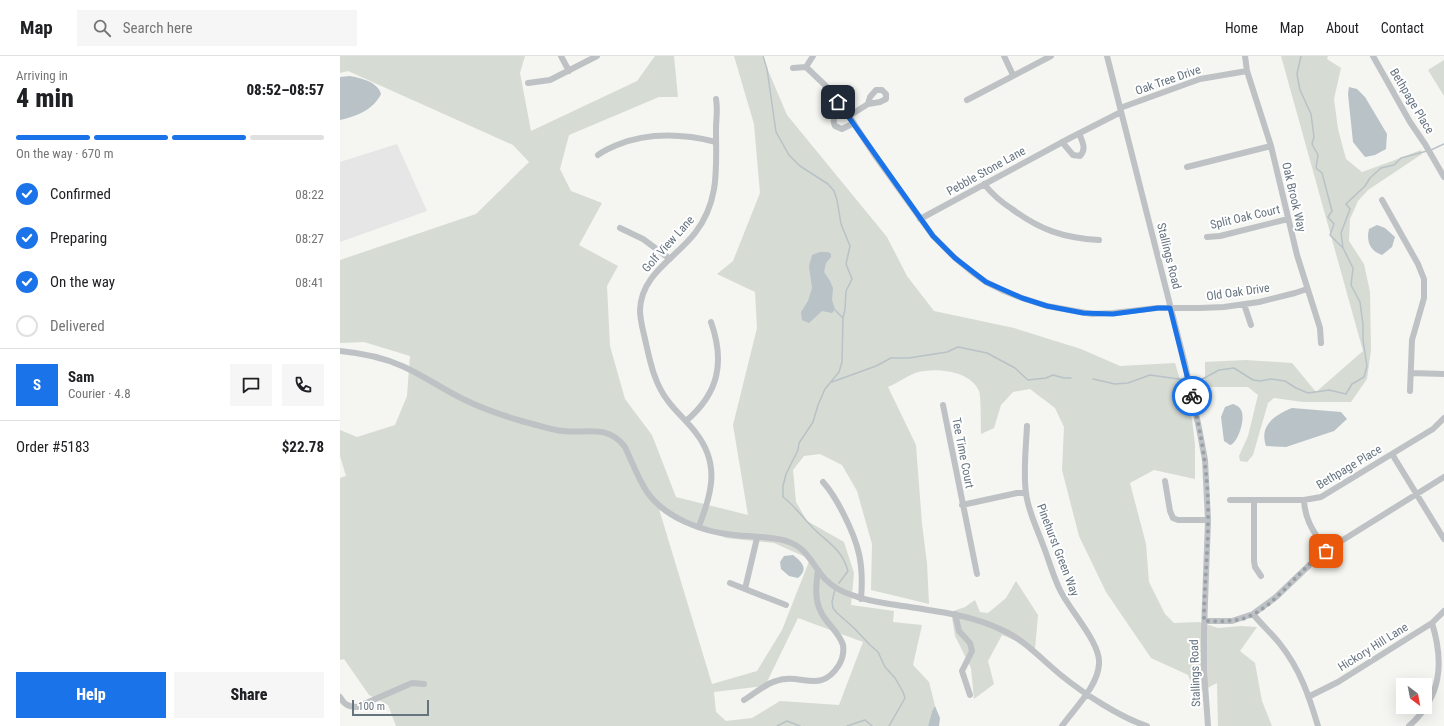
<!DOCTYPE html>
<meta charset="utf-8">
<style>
body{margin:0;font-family:"Roboto Condensed",sans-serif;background:#f6f6f6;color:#202124;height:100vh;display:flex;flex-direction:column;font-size:15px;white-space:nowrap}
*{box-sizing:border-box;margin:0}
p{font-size:13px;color:#757577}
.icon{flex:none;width:22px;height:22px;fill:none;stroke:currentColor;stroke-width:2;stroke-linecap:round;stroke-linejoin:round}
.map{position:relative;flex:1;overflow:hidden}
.side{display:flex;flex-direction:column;background:#fff;width:340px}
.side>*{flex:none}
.needle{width:26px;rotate:148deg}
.tools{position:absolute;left:1056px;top:622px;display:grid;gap:8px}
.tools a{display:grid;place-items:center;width:36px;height:36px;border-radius:0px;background:#fff;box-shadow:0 4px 16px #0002;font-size:20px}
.scale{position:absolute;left:12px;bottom:10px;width:77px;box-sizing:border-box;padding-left:4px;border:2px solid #667480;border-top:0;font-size:11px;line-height:14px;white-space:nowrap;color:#667480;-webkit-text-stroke:3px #fff;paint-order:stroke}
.pin{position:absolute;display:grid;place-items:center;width:34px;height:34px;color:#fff;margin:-17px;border-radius:8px;box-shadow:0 2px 6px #0006}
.courier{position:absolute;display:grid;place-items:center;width:40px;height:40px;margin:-20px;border:3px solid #1a73e8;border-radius:50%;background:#fff;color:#222;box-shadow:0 1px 5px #0007}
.overview em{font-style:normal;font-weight:800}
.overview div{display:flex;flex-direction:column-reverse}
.overview{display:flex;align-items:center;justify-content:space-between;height:68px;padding:0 16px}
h1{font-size:26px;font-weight:800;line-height:30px}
.bar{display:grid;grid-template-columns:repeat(4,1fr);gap:6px 4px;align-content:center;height:48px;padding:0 16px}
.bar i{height:5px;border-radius:3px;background:#e0e0e0}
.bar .on{background:#1a73e8}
.bar p{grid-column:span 4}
.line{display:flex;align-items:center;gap:10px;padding:0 16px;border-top:1px solid #e0e0e0}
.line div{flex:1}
.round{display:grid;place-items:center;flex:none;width:42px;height:42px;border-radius:0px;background:#f6f6f6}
ol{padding:0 16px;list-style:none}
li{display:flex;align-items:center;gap:12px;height:44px}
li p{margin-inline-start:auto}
li .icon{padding:4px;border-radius:50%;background:#1a73e8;color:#fff;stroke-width:4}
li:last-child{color:#757577}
li i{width:22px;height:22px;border:2px solid #e0e0e0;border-radius:50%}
.cta{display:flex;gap:8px;margin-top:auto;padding:8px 16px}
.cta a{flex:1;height:46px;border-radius:0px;background:#1a73e8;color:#fff;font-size:16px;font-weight:800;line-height:46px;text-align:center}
.cta a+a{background:#f6f6f6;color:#202124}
header{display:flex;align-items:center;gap:24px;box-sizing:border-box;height:56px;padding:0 20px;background:#fff;border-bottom:1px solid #e0e0e0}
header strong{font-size:19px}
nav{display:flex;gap:22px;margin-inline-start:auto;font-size:14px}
.search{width:280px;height:36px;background:#f6f6f6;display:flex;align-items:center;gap:10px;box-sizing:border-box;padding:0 14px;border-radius:0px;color:#757577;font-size:15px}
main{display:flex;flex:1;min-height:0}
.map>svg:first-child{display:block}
.built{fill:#e5e6e5}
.green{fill:#d6dbd3;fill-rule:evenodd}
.water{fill:#b8c2c7}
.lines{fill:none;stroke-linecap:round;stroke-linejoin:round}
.stream{stroke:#b8c2c7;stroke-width:1.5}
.minor{stroke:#bec2c5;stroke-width:6}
.done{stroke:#98a1a8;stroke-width:4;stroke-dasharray:0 7.2}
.route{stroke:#1a73e8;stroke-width:5}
.labels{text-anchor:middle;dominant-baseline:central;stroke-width:4;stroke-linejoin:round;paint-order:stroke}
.street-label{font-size:12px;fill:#667480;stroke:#fff}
</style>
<header>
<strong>Map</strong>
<div class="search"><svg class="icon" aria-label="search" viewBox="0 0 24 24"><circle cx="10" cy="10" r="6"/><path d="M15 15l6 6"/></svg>Search here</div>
<nav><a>Home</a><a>Map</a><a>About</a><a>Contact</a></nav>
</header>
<main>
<section class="side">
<div class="overview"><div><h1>4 min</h1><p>Arriving in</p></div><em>08:52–08:57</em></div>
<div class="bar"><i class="on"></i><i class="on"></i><i class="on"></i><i></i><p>On the way · 670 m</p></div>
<ol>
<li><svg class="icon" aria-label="check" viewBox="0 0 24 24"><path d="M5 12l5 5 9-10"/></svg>Confirmed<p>08:22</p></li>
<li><svg class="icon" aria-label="check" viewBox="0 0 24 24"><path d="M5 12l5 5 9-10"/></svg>Preparing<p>08:27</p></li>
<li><svg class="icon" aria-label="check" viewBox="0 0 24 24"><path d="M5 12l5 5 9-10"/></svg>On the way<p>08:41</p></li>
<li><i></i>Delivered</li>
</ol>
<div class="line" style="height:72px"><b class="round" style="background:#1a73e8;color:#fff">S</b><div><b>Sam</b><p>Courier · 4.8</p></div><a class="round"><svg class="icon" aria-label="chat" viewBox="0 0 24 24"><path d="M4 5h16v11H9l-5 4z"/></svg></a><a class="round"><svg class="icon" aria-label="phone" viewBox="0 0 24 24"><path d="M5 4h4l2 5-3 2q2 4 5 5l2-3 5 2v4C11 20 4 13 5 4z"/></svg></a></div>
<div class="line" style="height:52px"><div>Order #5183</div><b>$22.78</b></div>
<div class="cta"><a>Help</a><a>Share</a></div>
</section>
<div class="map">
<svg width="1104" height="670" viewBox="0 0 1104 670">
<rect width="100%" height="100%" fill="#f5f5f1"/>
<path class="built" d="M57,88L87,155L0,186V106Z"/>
<path class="green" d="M0,0H185L180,17L191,75L297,25L315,0H334L338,41H319L229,79L220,113L231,135L262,147L239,189L278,210L267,230L270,290L285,343L312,379L336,441L408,459L393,369L417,272L415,236L377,218L393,205L420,137L414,68L394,0H422L447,59L547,181L567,220L594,255L674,272L741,293L780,310L835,307L852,363L855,389V423L814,414L790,427L806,488L809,526L825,558L834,567L859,566L878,572L901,570L917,571L900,595L915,607L922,645L932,670H878L877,627L856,638L848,619L811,602L766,536L739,480L722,414L724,371L715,352L690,333L673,336L661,349L654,372L641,378C641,370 641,339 639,335C630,314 594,311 575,317C566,321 557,327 548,331L576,389L582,468L587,507L589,548L531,534L532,488L517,435L502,409L480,398L464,400L453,414L456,446L467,465L504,486L514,517L511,549L554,555L553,566L582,569L573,609L589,626L595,650L592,655L588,670H56L48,649L29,639L4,603L0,604V422L6,420L0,400V374L17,381L55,369L67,340L70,300L24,286L0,287V204L136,158L189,106L173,89L8,15L0,17ZM319,453L386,482L434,487L470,503L442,574L417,615L372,628ZM458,562L523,586L499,649L440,645L412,662L386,665L376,656L374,636L425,630Z
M941,0H988L987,3L1001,12L994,43L998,73L1006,103L1022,116C1041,109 1061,102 1081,94L1082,98L1028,134L1018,145L1010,163L1009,185L1024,208L1030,236L1031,294L1027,323L1011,346H963L934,342L928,347L913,399L907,406L900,405L899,400L908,380L918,339L908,331H870L865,325V306L906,304L952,307L976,336L1023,295Z
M1104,4V40L1088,14Z
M676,525L698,559L695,593L662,579L648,605L654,628L634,643L631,612L615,580L611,556L625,551L635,544L640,556L648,557L666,542Z"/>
<path class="water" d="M10,20C21,22 38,26 41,38C33,54 17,60 0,64V21Z
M1009,31L1017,33L1025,41L1047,78L1046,93L1035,99L1025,101L1013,86L1008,38Z
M1037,169L1045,172L1055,181L1052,191L1042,199C1030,195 1026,185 1029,173Z
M480,196H488L491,198V201L486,207L484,216L490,225L493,232L492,244L495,253L492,257L482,255L469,267L462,264L461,256L468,245L472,232L469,210L472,199Z
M893,348C896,349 900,351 901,354C906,362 898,387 890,389L884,385L881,361L885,351Z
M952,352L1001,356L1007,363L994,375L946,391L926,390C919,369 935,359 952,352Z
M453,499C462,506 469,513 458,522L449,520L441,513L440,506L444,500Z
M595,650L600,662L599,670H588L592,655Z"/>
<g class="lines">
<path class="stream" d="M423,0L427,13L436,76L449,99L460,110L488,128L494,135L497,144L501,168L510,190L506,208L512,223L506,235L505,253L503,262L502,306L499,316L485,333L478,349L473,366L459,387L458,394L446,418L443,430V441C455,450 463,462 473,472C488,487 502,493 508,515L499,527
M961,0L957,18L960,34L971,58L974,81L972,88L978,99L976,112L982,117L992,155L988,161L994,168L990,179L1003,192
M1091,94L1104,88
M495,254L503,262
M753,323L775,328L788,327L810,319L846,324
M851,325L857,326L879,314L894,312L913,324L920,325L931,323L945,325L956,332L968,337L989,334L1006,338L1012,328L1024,321L1027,310L1023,284V269L1020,246L1011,229L1013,212L1003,192L1001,177L1010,153L1006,148L1025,130L1030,122L1041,112L1054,109L1061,102L1087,95
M492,326L536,310L551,302H569L607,296L618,291L647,297L675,312L688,324L706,322L713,319L724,322H731
M495,533L492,546L493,552L497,557L514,572L530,589L538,596L545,611L555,622L563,636L565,642L549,670
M437,670L447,665L460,670
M507,670L525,664L532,670"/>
<path class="minor" d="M221,0L229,15
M664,0L673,19
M767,0L845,308L859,372L865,404L868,464L864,574V615L868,670
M905,0L907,15L931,90L957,199L980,272L981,287
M1033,0L1070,66L1085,88L1104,121
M466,11L473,0
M453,12L466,11L487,31L509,60L536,101L593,180L615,202L632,216L646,226L664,235L682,242L707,250L752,258L773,257L817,252H860L884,251L919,246L955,237L967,233
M188,27L210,24L257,0
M627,44L711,0
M502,52C497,57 491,62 495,70L502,73L514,67
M780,52L860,23L907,15
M509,60L528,48L540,46L546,43V38L542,34H536L530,41L528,48
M722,86L733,99L740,100C747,93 742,85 739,77
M258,99C264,94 270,92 277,89C309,76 344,78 376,86
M847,111L931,90
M644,128C652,138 661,146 672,153C700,174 724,182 759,184
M1042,144L1078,208L1084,223V242L1072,284L1070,335
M580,163L730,82L781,56
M280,172L303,183L330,203
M867,181L880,180L948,163
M904,248L911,269
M0,295C21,297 42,301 62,310C83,319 102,333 123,343C143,353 164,360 185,366C198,369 211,374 223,375C247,378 268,368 285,391C292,406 298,422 307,436C325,462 363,476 394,479C410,481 435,480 449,486C467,492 473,510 485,523C492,530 502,536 512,539C529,546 545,547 563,550C596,555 630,559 660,573C684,583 701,603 722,620C743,637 781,662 807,670
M1071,317L1104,318
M603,349L637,518
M346,365C379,337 385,306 371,266
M687,370C686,392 683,415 686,437C688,455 697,472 703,489C709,504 713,520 720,534C730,555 761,587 759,608C758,630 734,653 722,670
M1052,398L1104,483
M825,425L830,455L833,462L838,464H868
M483,426C492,436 497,445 503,457C519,488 524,508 521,543
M890,444H964L981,441L1093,373L1104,362
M914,444V505L915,511L921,520
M964,444C965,466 975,477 986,495
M622,449L677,437H686
M359,470C372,437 380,408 356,377C348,366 336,356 328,345C314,327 310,305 305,283C303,274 300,264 300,254C301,218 336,202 355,177C380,145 376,111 376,73C376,63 378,54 376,43
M417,482L405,533L446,549
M390,527L405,533
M615,558L619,575L630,587L632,595L622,615L630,639
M913,558C922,569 932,578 940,588C960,613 969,640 978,670
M865,565H892L913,558L936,541L982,497L1104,421
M970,640L998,626L1092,567L1104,555
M0,641C4,648 8,651 17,651L72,627L84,628
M404,644C414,638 425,628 436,625C461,616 480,639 499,609C503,602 504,596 503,589C499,576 488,569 482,558C474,544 476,529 478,514
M1069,670C1102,641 1104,606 1092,567"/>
</g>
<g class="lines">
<path class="done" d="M852,340C862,381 869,422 868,464C868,498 864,532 864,565C877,565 890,566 902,563C934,554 958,513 986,495"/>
<path class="route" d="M498,46L593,180L615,202L646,226L682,242L707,250L743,257L773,258L818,252H830L852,340"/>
</g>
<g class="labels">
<g class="street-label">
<text transform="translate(828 24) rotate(-19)">Oak Tree Drive</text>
<text transform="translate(1072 45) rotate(59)">Bethpage Place</text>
<text transform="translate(646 115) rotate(-29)">Pebble Stone Lane</text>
<text transform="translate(954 141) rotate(77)">Oak Brook Way</text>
<text transform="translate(905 161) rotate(-13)">Split Oak Court</text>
<text transform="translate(328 188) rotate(-48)">Golf View Lane</text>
<text transform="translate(829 200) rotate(76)">Stallings Road</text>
<text transform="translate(898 236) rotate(-8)">Old Oak Drive</text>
<text transform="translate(623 397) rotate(79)">Tee Time Court</text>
<text transform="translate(1009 411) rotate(-31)">Bethpage Place</text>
<text transform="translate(718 494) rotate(69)">Pinehurst Green Way</text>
<text transform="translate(1033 591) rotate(-32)">Hickory Hill Lane</text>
<text transform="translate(855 617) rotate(-92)">Stallings Road</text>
</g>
</g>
</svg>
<div class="tools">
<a><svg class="needle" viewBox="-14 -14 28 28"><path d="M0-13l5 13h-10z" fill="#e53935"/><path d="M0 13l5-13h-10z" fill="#757577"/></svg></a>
</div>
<div class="scale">100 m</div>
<div class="pin" style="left:986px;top:495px;background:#ea580c"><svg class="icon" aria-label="bag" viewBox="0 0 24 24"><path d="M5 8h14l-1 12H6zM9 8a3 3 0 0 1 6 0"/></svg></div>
<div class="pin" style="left:498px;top:46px;background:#1f2937"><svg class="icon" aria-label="home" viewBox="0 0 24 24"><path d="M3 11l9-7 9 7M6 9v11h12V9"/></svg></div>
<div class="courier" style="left:852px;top:340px"><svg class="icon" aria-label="bike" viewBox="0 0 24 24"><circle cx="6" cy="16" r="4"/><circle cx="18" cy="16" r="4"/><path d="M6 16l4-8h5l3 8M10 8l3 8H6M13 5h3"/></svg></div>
</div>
</main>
